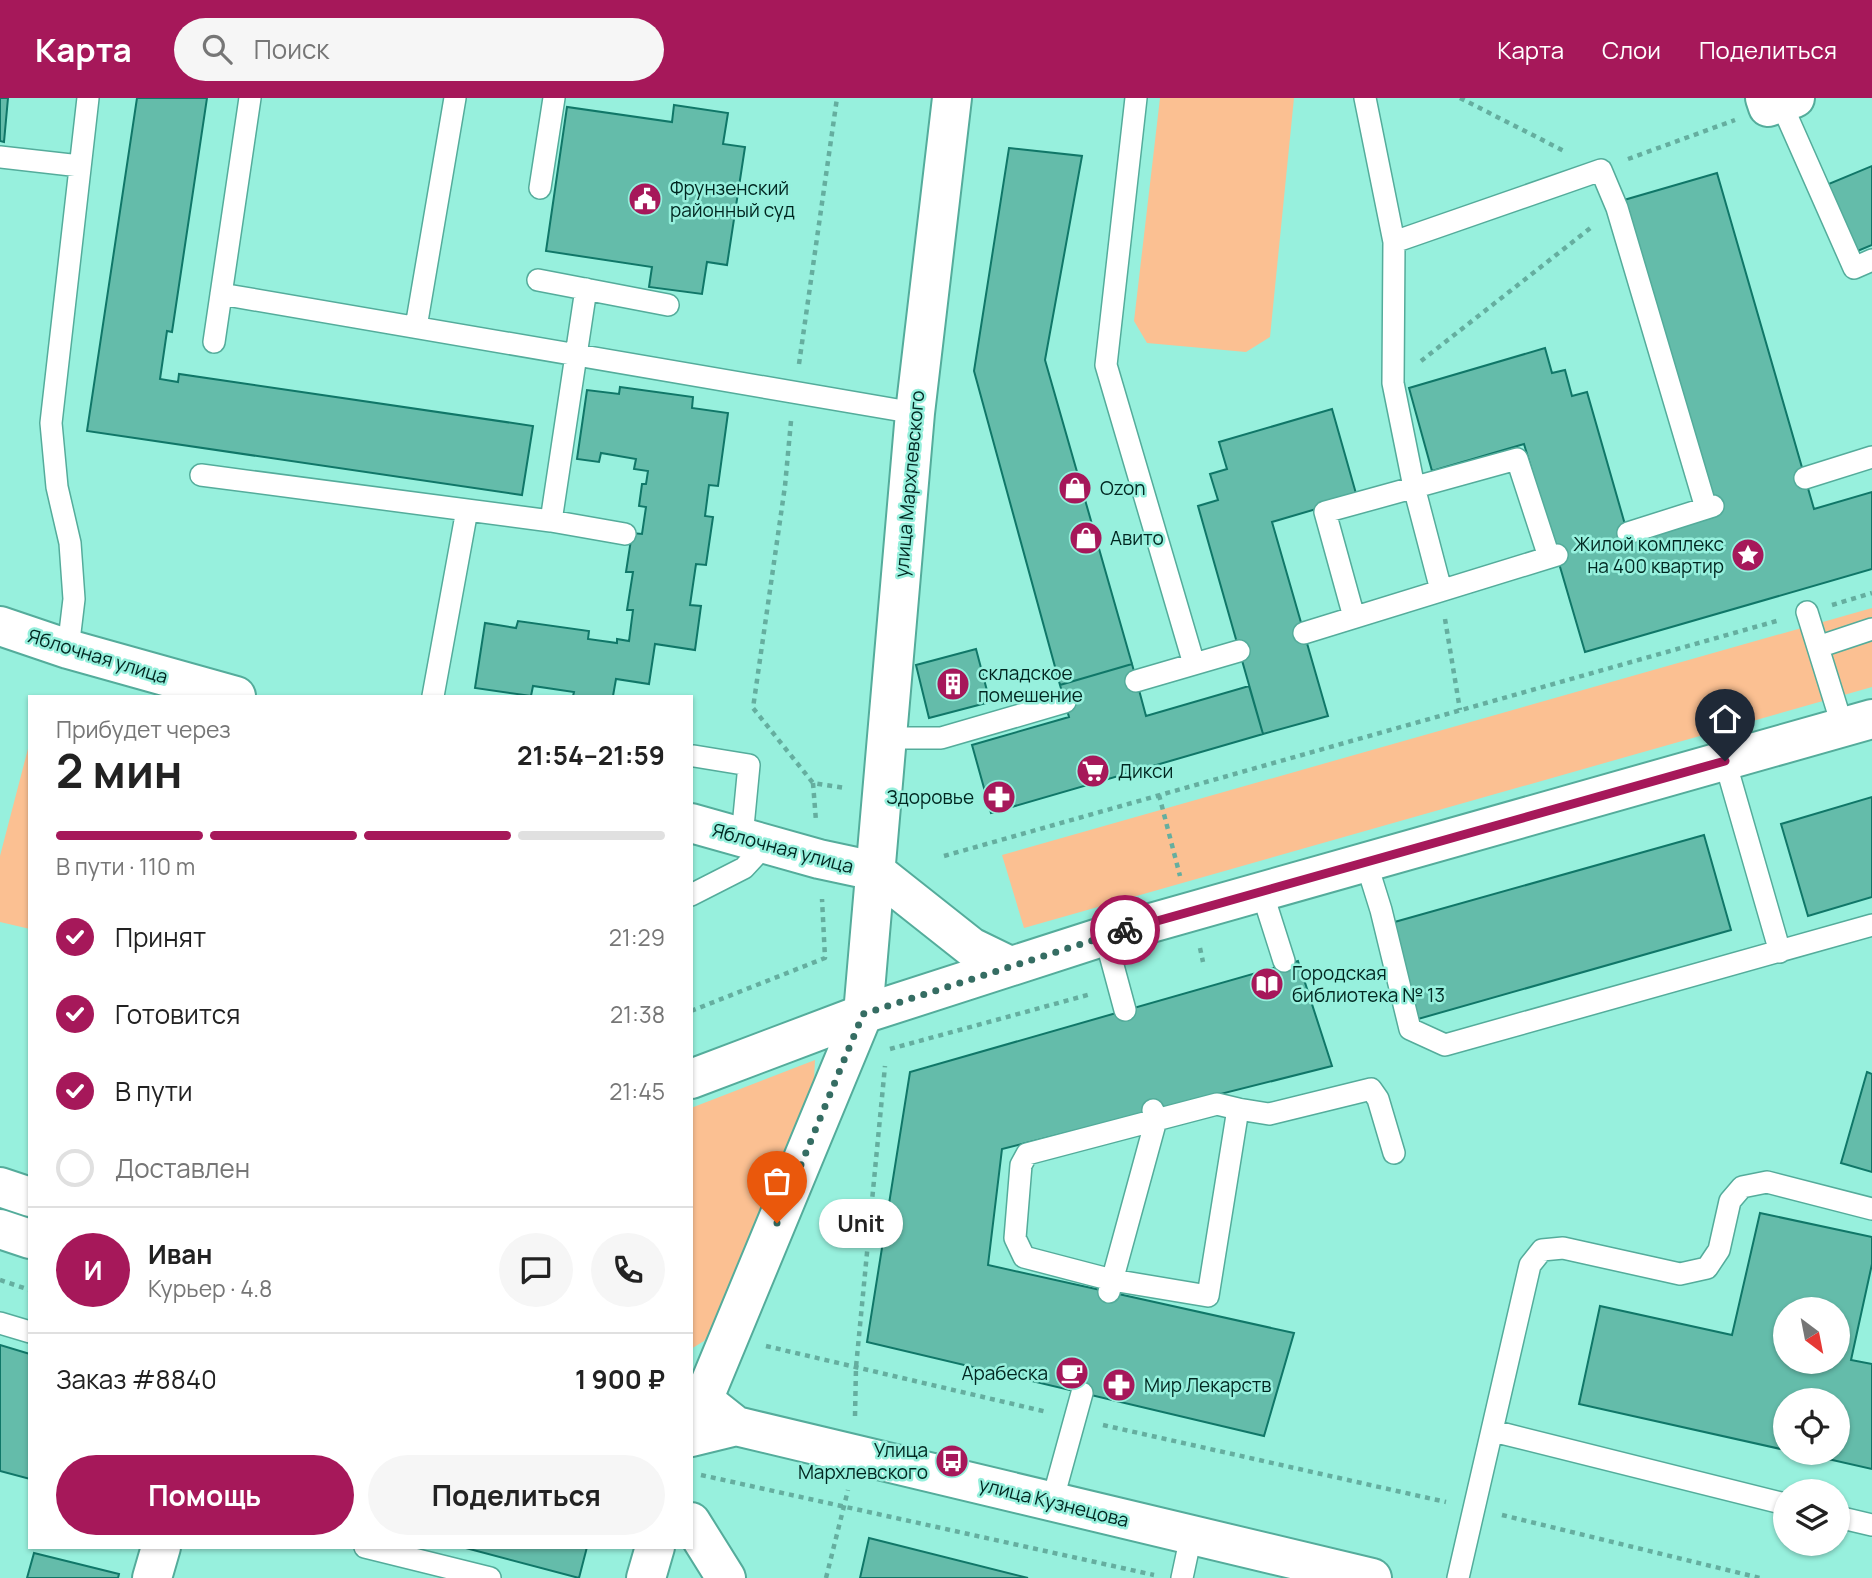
<!DOCTYPE html>
<html lang="ru">
<meta charset="utf-8">
<style>
body{margin:0;font-family:Manrope,sans-serif;background:#f6f6f6;color:#222;height:100vh;display:flex;flex-direction:column;font-size:26px;white-space:nowrap}
*{box-sizing:border-box;margin:0}
p{font-size:23px;color:#767676}
.icon{flex:none;width:38px;height:38px;fill:none;stroke:currentColor;stroke-width:2;stroke-linecap:round;stroke-linejoin:round}
.map{position:relative;flex:1;overflow:hidden}
.panel{position:absolute;left:28px;top:597px;width:665px;height:854px;display:flex;flex-direction:column;background:#fff;border-radius:0px;box-shadow:0 2px 5px #0004}
.panel>*{flex:none}
.needle{width:46px;rotate:148deg}
.controls{position:absolute;left:1773px;top:1199px;display:grid;gap:14px}
.controls a{display:grid;place-items:center;width:77px;height:77px;border-radius:50%;background:#fff;box-shadow:0 2px 5px #0004;font-size:35px}
.pin{position:absolute;display:grid;place-items:center;width:60px;height:60px;color:#fff;margin:-72px -30px;border-radius:50% 50% 50% 0;rotate:-45deg;box-shadow:0 0 7px #0007}
.pin .icon{rotate:45deg}
.courier{position:absolute;display:grid;place-items:center;width:70px;height:70px;margin:-35px;border:5px solid #a6185a;border-radius:50%;background:#fff;color:#222;box-shadow:0 2px 9px #0007}
.bubble{position:absolute;height:49px;border-radius:24px;background:#fff;box-shadow:0 2px 5px #0004;font-size:23px;font-weight:700;line-height:49px;text-align:center}
.summary em{font-style:normal;font-weight:700}
.summary div{display:flex;flex-direction:column-reverse}
.summary{display:flex;align-items:center;justify-content:space-between;height:119px;padding:0 28px}
h1{font-size:46px;font-weight:700;line-height:52px}
.bar{display:grid;grid-template-columns:repeat(4,1fr);gap:10px 7px;align-content:center;height:84px;padding:0 28px}
.bar i{height:9px;border-radius:5px;background:#e0e0e0}
.bar .selected{background:#a6185a}
.bar p{grid-column:span 4}
.line{display:flex;align-items:center;gap:18px;padding:0 28px;border-top:2px solid #e0e0e0}
.line div{flex:1}
.round{display:grid;place-items:center;flex:none;width:74px;height:74px;border-radius:37px;background:#f6f6f6}
ol{padding:0 28px;list-style:none}
li{display:flex;align-items:center;gap:21px;height:77px}
li p{margin-inline-start:auto}
li .icon{padding:7px;border-radius:50%;background:#a6185a;color:#fff;stroke-width:4}
li:last-child{color:#767676}
li i{width:38px;height:38px;border:4px solid #e0e0e0;border-radius:50%}
.button{display:flex;gap:14px;margin-top:auto;padding:14px 28px}
.button a{flex:1;height:80px;border-radius:42px;background:#a6185a;color:#fff;font-size:28px;font-weight:700;line-height:80px;text-align:center}
.button a+a{background:#f6f6f6;color:#222}
header{display:flex;align-items:center;gap:42px;box-sizing:border-box;height:98px;padding:0 35px;background:#a6185a;color:#fff}
header strong{font-size:33px}
nav{display:flex;gap:38px;margin-inline-start:auto;font-size:24px}
.search{width:490px;height:63px;background:#f6f6f6;display:flex;align-items:center;gap:18px;box-sizing:border-box;padding:0 24px;border-radius:38px;color:#767676;font-size:26px}
.map>svg:first-child{display:block}
.green{fill:#fbc092}
.building{fill:#64bcaa;stroke:#107768;stroke-width:2;fill-rule:evenodd}
.lines{fill:none;stroke-linecap:round;stroke-linejoin:round}
.service-casing{stroke:#54ac9b;stroke-width:24}
.minor-casing{stroke:#54ac9b;stroke-width:42}
.tertiary-casing{stroke:#54ac9b;stroke-width:42}
.secondary-casing{stroke:#54ac9b;stroke-width:42}
.path{stroke:#65ae9f;stroke-width:4.5;stroke-dasharray:5 5;stroke-linecap:butt}
.service{stroke:#fff;stroke-width:21}
.minor{stroke:#fff;stroke-width:38}
.tertiary{stroke:#fff;stroke-width:38}
.secondary{stroke:#fff;stroke-width:38}
.done{stroke:#356d63;stroke-width:7;stroke-dasharray:0 12.6}
.route{stroke:#a6185a;stroke-width:9}
.labels{text-anchor:middle;dominant-baseline:central;stroke-width:5;stroke-linejoin:round;paint-order:stroke}
.poi-label{font-size:19px;fill:#002721;stroke:#97f0dd;text-anchor:start}
.street-label{font-size:19px;fill:#002721;stroke:#97f0dd}
</style>
<header>
<strong>Карта</strong>
<div class="search"><svg class="icon" aria-label="search" viewBox="0 0 24 24"><circle cx="10" cy="10" r="6"/><path d="M15 15l6 6"/></svg>Поиск</div>
<nav><a>Карта</a><a>Слои</a><a>Поделиться</a></nav>
</header>
<div class="map">
<svg width="1872" height="1480" viewBox="0 0 1872 1480">
<rect width="100%" height="100%" fill="#97f0dd"/>
<path class="green" d="M1160,0H1294L1270,239L1246,254L1147,245L1134,223Z
M1872,510V589L1024,830L1002,757Z
M30,643V831L0,824V758Z
M815,962L811,1045L747,1174L704,1243L691,1251V1010Z"/>
<path class="building" d="M0,0H8L4,44L0,43Z
M137,0H207L172,234L167,233L160,281L178,284L179,276L533,328L522,397L87,333Z
M674,7L728,15L723,46L745,49L727,167L707,164L702,196L649,189L652,169L546,153L567,9L672,24Z
M1009,50L1082,58L1045,262L1132,566L1060,587L974,273Z
M1872,68V147L1848,157L1819,90Z
M1717,75L1814,411L1872,394V471L1585,554L1524,346L1432,373L1409,290L1545,250L1552,275L1565,272L1572,298L1587,294L1630,444L1716,418L1624,102Z
M620,289L693,299L692,310L728,315L718,388L709,387L705,418L713,419L706,467L696,466L690,507L701,508L695,552L655,546L649,586L616,581L613,598H573L574,594L533,588L531,598L475,590L485,525L516,530L518,523L589,533L588,541L617,545V541L629,543L633,512H627L633,474H626L632,435L642,436L646,409L639,408L642,386H646L648,373L634,371L636,361L601,355L599,364L577,361L587,292L619,296Z
M1332,311L1357,399L1272,424L1328,618L1263,636L1198,408L1218,402L1210,376L1227,371L1219,344Z
M976,551L990,604L929,620L916,567Z
M1132,566L1146,618L1249,588L1263,636L991,715L972,647L1069,619L1060,587Z
M1872,699V799L1808,818L1781,726Z
M1704,737L1731,832L1418,921L1391,825Z
M1298,863L1332,968L1002,1051L988,1167L1294,1235L1264,1338L867,1244L910,974Z
M1867,974L1872,976V1074L1841,1065Z
M1760,1115L1872,1139V1166L1851,1262L1872,1266V1371L1797,1354H1838V1302H1785V1352L1579,1306L1600,1208L1732,1237ZM1785,1211H1838V1264H1785Z
M0,1247L30,1256V1381L0,1373Z
M869,1440L1028,1480H860Z
M462,1449H587L579,1480Z
M34,1455L119,1476L118,1480H27Z"/>
<g class="lines">
<defs>
<path id="service" d="M1136,0L1106,267L1194,566
M1365,0L1394,144L1393,285L1414,389L1441,492
M1781,5L1854,170L1872,162
M0,59L80,68
M540,90L554,0
M1394,144L1601,72L1617,110L1706,410
M538,182L668,207
M221,196L915,315
M416,229L455,0
M214,244L250,0
M201,377L551,423L625,436
M1805,380L1872,359
M551,423L586,191
M1628,435L1713,408
M1807,514L1843,630
M1354,519L1325,414L1517,361L1549,459
M1304,535L1557,457
M1818,549L1872,531
M68,551L74,501L70,445L57,389L51,325L88,0
M1136,583L1239,553
M433,598L467,412
M886,640H941L1065,604
M694,658L749,667L742,739
M1725,663L1780,854
M1366,764L1381,812L1410,931L1445,947L1872,827
M1262,794L1284,863
M691,797L744,770L766,746
M1105,838L1125,912
M1153,1012L1156,1022L1027,1056L1021,1067L1015,1140L1024,1159L1112,1182L1208,1198L1238,1011L1269,1016L1371,991L1378,1001L1394,1055
M1109,1194L1156,1022L1217,1006L1238,1011
M0,1225L30,1234
M1493,1333L1785,1406
M1052,1404L1082,1295
M1838,1419L1872,1427
M365,1449L490,1480
M1182,1480L1191,1438
M1458,1480L1530,1167L1542,1152L1563,1150L1680,1176L1707,1170L1719,1152L1730,1103L1742,1089L1767,1084L1872,1111"/>
<path id="minor" d="M1765,0L1768,9L1795,0
M0,528L68,551L236,598
M691,725L819,761L875,773
M863,916L1105,838
M691,1424L726,1480
M152,1480L161,1449
M646,1480L655,1449"/>
<path id="tertiary" d="M875,773L971,849L1010,868
M1105,838L1872,621
M691,981L863,916
M691,1331L863,916L915,315L952,0"/>
<path id="secondary" d="M0,1089L30,1099
M0,1131L30,1141
M691,1298L702,1301L736,1328L1372,1480
M691,1339L736,1328"/>
</defs>
<use href="#service" class="service-casing"/>
<use href="#minor" class="minor-casing"/>
<use href="#tertiary" class="tertiary-casing"/>
<use href="#secondary" class="secondary-casing"/>
<path class="path" d="M1460,0L1566,54
M1628,61L1735,22
M1421,263L1593,128
M799,266L837,0
M791,323L785,388L753,610L813,685L846,690
M1832,507L1872,495
M1445,521L1460,612
M813,685L816,723
M1159,697L1180,778
M944,758L1780,522
M1200,850L1203,864
M691,913L825,860L822,801
M890,951L1091,896
M0,1182L30,1192
M766,1248L1047,1314
M855,1318L856,1269L885,968
M1103,1327L1446,1404
M701,1377L1154,1477
M1502,1417L1760,1480
M826,1480L848,1392"/>
<use href="#service" class="service"/>
<use href="#minor" class="minor"/>
<use href="#tertiary" class="tertiary"/>
<use href="#secondary" class="secondary"/>
</g>
<g class="lines">
<path class="done" d="M777,1125L863,916L1125,832"/>
<path class="route" d="M1125,832L1725,663"/>
</g>
<defs>
<symbol id="civic-disc" viewBox="-11 -11 22 22"><circle r="9.5" fill="#a6185a" stroke="#97f0dd"/><path d="M-.6-6.5H3V-4.5H.6V-3L4-1V1h2V6H-6V1h2V-1L-.6-3ZM-1.2 2.5V6h2.4V2.5Z" fill="#fff"/></symbol>
<symbol id="shop-disc" viewBox="-11 -11 22 22"><circle r="9.5" fill="#a6185a" stroke="#97f0dd"/><path d="M-5-2.5h2.3a2.7 3.5 0 0 1 5.4 0H5L5.5 6h-11ZM-1.5-2.5h3a1.5 2.3 0 0 0-3 0Z" fill="#fff"/></symbol>
<symbol id="sight-disc" viewBox="-11 -11 22 22"><circle r="9.5" fill="#a6185a" stroke="#97f0dd"/><path d="M0-6L1.8-2.2L6-1.7L2.9 1.2L3.7 5.4L0 3.3L-3.7 5.4L-2.9 1.2L-6-1.7L-1.8-2.2Z" fill="#fff"/></symbol>
<symbol id="building-disc" viewBox="-11 -11 22 22"><circle r="9.5" fill="#a6185a" stroke="#97f0dd"/><path d="M-4-6H4V6H1V3H-1V6H-4ZM-2.5-4.3h1.7v1.8h-1.7ZM.8-4.3h1.7v1.8H.8ZM-2.5-1h1.7V.8h-1.7ZM.8-1h1.7V.8H.8Z" fill="#fff"/></symbol>
<symbol id="supermarket-disc" viewBox="-11 -11 22 22"><circle r="9.5" fill="#a6185a" stroke="#97f0dd"/><path d="M-6-5.5h2.5l.6 2H6L4.5 2H-2.5L-4.4-4H-6ZM-1.5 3.2a1.3 1.3 0 1 0 .1 0ZM3 3.2a1.3 1.3 0 1 0 .1 0Z" fill="#fff"/></symbol>
<symbol id="pharmacy-disc" viewBox="-11 -11 22 22"><circle r="9.5" fill="#a6185a" stroke="#97f0dd"/><path d="M-2-6h4v4h4v4h-4v4h-4v-4h-4v-4h4Z" fill="#fff"/></symbol>
<symbol id="library-disc" viewBox="-11 -11 22 22"><circle r="9.5" fill="#a6185a" stroke="#97f0dd"/><path d="M-6-4Q-3-5.5-.7-3.5V5Q-3 3-6 4ZM6-4Q3-5.5 .7-3.5V5Q3 3 6 4Z" fill="#fff"/></symbol>
<symbol id="cafe-disc" viewBox="-11 -11 22 22"><circle r="9.5" fill="#a6185a" stroke="#97f0dd"/><path d="M-5.5-4.5H6V0H3Q3 3.5 0 3.5H-2.5Q-5.5 3.5-5.5 0ZM3-3.2v2h1.7v-2ZM-6 4.5H4V6H-6Z" fill="#fff"/></symbol>
<symbol id="bus-disc" viewBox="-11 -11 22 22"><circle r="9.5" fill="#a6185a" stroke="#97f0dd"/><path d="M-5-6H5V4H4V6H2V4H-2V6H-4V4H-5ZM-3.5-4V0h7V-4ZM-3.5 1.2v1.5H-2V1.2ZM2 1.2v1.5H3.5V1.2Z" fill="#fff"/></symbol>
</defs>
<g fill-rule="evenodd">
<use href="#civic-disc" x="626" y="82" width="38" height="38"/>
<use href="#shop-disc" x="1056" y="371" width="38" height="38"/>
<use href="#shop-disc" x="1067" y="421" width="38" height="38"/>
<use href="#sight-disc" x="1729" y="438" width="38" height="38"/>
<use href="#building-disc" x="934" y="567" width="38" height="38"/>
<use href="#supermarket-disc" x="1074" y="654" width="38" height="38"/>
<use href="#pharmacy-disc" x="980" y="680" width="38" height="38"/>
<use href="#library-disc" x="1248" y="867" width="38" height="38"/>
<use href="#cafe-disc" x="1053" y="1256" width="38" height="38"/>
<use href="#pharmacy-disc" x="1100" y="1268" width="38" height="38"/>
<use href="#bus-disc" x="933" y="1344" width="38" height="38"/>
</g>
<g class="labels">
<g class="poi-label">
<text x="670" y="90">Фрунзенский<tspan x="670" dy="22">районный суд</tspan></text>
<text x="1100" y="390">Ozon</text>
<text x="1110" y="440">Авито</text>
<text x="1724" y="446" text-anchor="end">Жилой комплекс<tspan x="1724" dy="22">на 400 квартир</tspan></text>
<text x="978" y="575">складское<tspan x="978" dy="22">помешение</tspan></text>
<text x="1118" y="673">Дикси</text>
<text x="974" y="699" text-anchor="end">Здоровье</text>
<text x="1292" y="875">Городская<tspan x="1292" dy="22">библиотека № 13</tspan></text>
<text x="1048" y="1275" text-anchor="end">Арабеска</text>
<text x="1144" y="1287">Мир Лекарств</text>
<text x="928" y="1352" text-anchor="end">Улица<tspan x="928" dy="22">Мархлевского</tspan></text>
</g>
<g class="street-label">
<text transform="translate(909 386) rotate(-85)">улица Мархлевского</text>
<text transform="translate(98 558) rotate(17)">Яблочная улица</text>
<text transform="translate(783 750) rotate(15)">Яблочная улица</text>
<text transform="translate(1054 1404) rotate(14)">улица Кузнецова</text>
</g>
</g>
</svg>
<div class="controls">
<a><svg class="needle" viewBox="-14 -14 28 28"><path d="M0-13l5 13h-10z" fill="#e53935"/><path d="M0 13l5-13h-10z" fill="#767676"/></svg></a>
<a><svg class="icon" aria-label="locate" viewBox="0 0 24 24"><circle cx="12" cy="12" r="6"/><path d="M12 2v4M12 18v4M2 12h4M18 12h4"/></svg></a>
<a><svg class="icon" aria-label="layers" viewBox="0 0 24 24"><path d="M12 4l9 5-9 5-9-5zM3 14l9 5 9-5"/></svg></a>
</div>
<div class="pin" style="left:777px;top:1125px;background:#ea580c"><svg class="icon" aria-label="bag" viewBox="0 0 24 24"><path d="M5 8h14l-1 12H6zM9 8a3 3 0 0 1 6 0"/></svg></div>
<div class="pin" style="left:1725px;top:663px;background:#1f2937"><svg class="icon" aria-label="home" viewBox="0 0 24 24"><path d="M3 11l9-7 9 7M6 9v11h12V9"/></svg></div>
<div class="courier" style="left:1125px;top:832px"><svg class="icon" aria-label="bike" viewBox="0 0 24 24"><circle cx="6" cy="16" r="4"/><circle cx="18" cy="16" r="4"/><path d="M6 16l4-8h5l3 8M10 8l3 8H6M13 5h3"/></svg></div>
<div class="bubble" style="left:819px;top:1101px;width:84px">Unit</div>
<section class="panel">
<div class="summary"><div><h1>2 мин</h1><p>Прибудет через</p></div><em>21:54–21:59</em></div>
<div class="bar"><i class="selected"></i><i class="selected"></i><i class="selected"></i><i></i><p>В пути · 110 m</p></div>
<ol>
<li><svg class="icon" aria-label="check" viewBox="0 0 24 24"><path d="M5 12l5 5 9-10"/></svg>Принят<p>21:29</p></li>
<li><svg class="icon" aria-label="check" viewBox="0 0 24 24"><path d="M5 12l5 5 9-10"/></svg>Готовится<p>21:38</p></li>
<li><svg class="icon" aria-label="check" viewBox="0 0 24 24"><path d="M5 12l5 5 9-10"/></svg>В пути<p>21:45</p></li>
<li><i></i>Доставлен</li>
</ol>
<div class="line" style="height:126px"><b class="round" style="background:#a6185a;color:#fff">И</b><div><b>Иван</b><p>Курьер · 4.8</p></div><a class="round"><svg class="icon" aria-label="chat" viewBox="0 0 24 24"><path d="M4 5h16v11H9l-5 4z"/></svg></a><a class="round"><svg class="icon" aria-label="phone" viewBox="0 0 24 24"><path d="M5 4h4l2 5-3 2q2 4 5 5l2-3 5 2v4C11 20 4 13 5 4z"/></svg></a></div>
<div class="line" style="height:91px"><div>Заказ #8840</div><b>1 900 ₽</b></div>
<div class="button"><a>Помощь</a><a>Поделиться</a></div>
</section>
</div>
